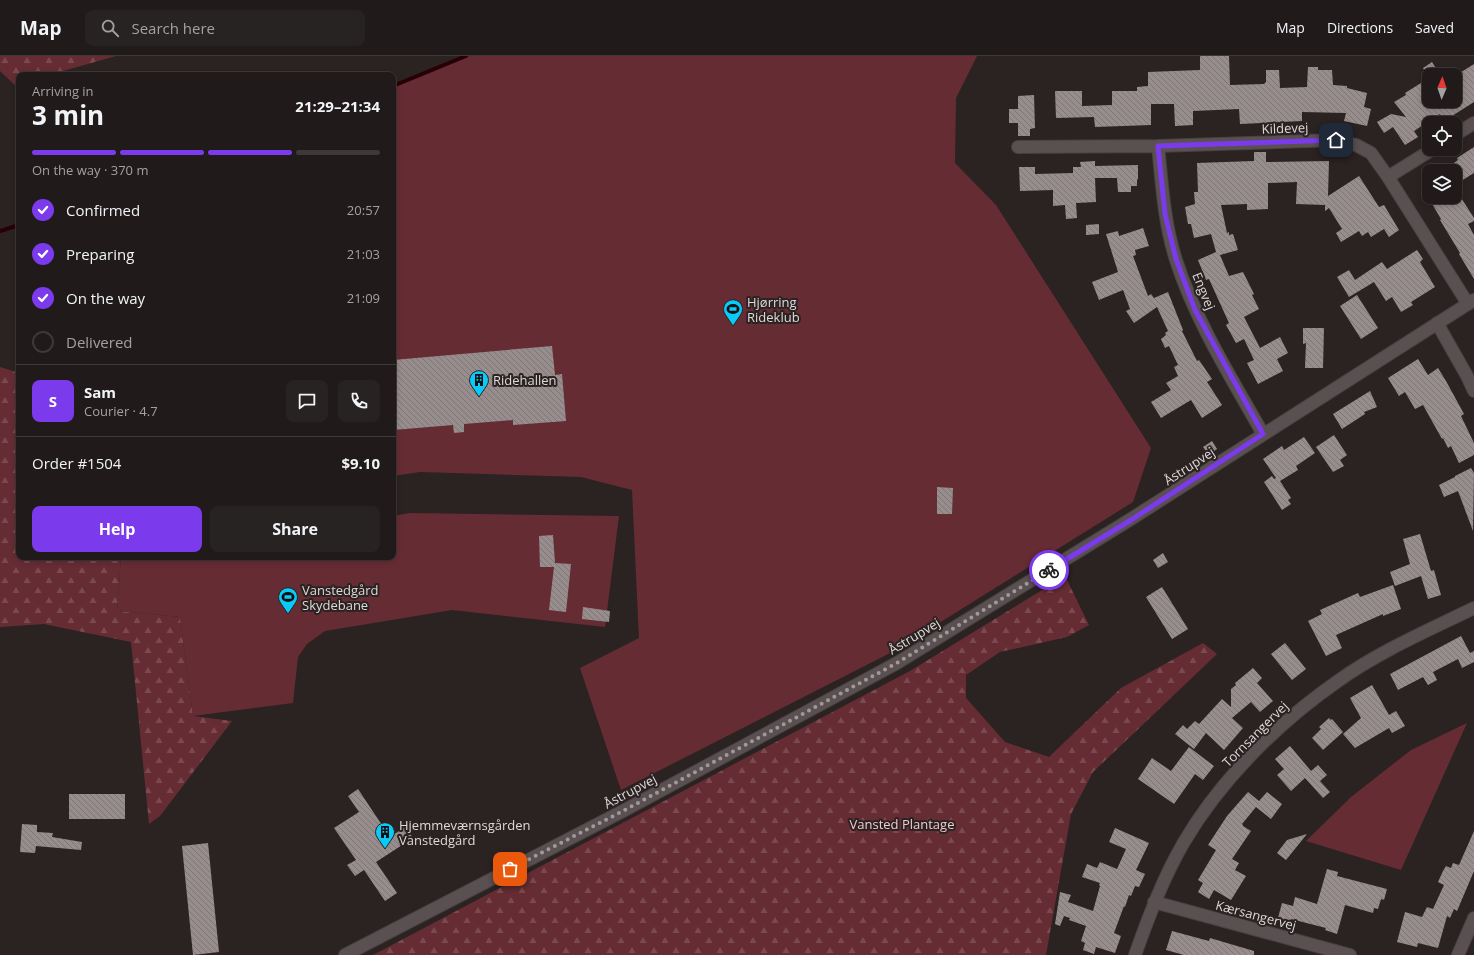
<!DOCTYPE html>
<meta charset="utf-8">
<style>
body{margin:0;font-family:"Open Sans",sans-serif;background:#282323;color:#f1f3f6;height:100vh;display:flex;flex-direction:column;font-size:15px;white-space:nowrap}
*{box-sizing:border-box;margin:0}
p{font-size:13px;color:#a2a1a2}
.icon{flex:none;width:22px;height:22px;fill:none;stroke:currentColor;stroke-width:2;stroke-linecap:round;stroke-linejoin:round}
.map{position:relative;flex:1;overflow:hidden}
.details{position:absolute;left:16px;top:16px;width:380px;height:488px;display:flex;flex-direction:column;background:#201a1a;border-radius:8px;box-shadow:0 2px 6px #0003,0 0 0 1px #3d3839}
.details>*{flex:none}
.needle{width:26px;rotate:2deg}
.controls{position:absolute;left:1422px;top:12px;display:grid;gap:8px}
.controls a{display:grid;place-items:center;width:40px;height:40px;border-radius:8px;background:#201a1a;box-shadow:0 2px 6px #0003,0 0 0 1px #3d3839;font-size:20px}
.pin{position:absolute;display:grid;place-items:center;width:34px;height:34px;color:#fff;margin:-17px;border-radius:8px;box-shadow:0 2px 6px #0006}
.courier{position:absolute;display:grid;place-items:center;width:40px;height:40px;margin:-20px;border:3px solid #7c3aed;border-radius:50%;background:#fff;color:#222;box-shadow:0 1px 5px #0007}
.head em{font-style:normal;font-weight:700}
.head div{display:flex;flex-direction:column-reverse}
.head{display:flex;align-items:center;justify-content:space-between;height:68px;padding:0 16px}
h1{font-size:26px;font-weight:700;line-height:30px}
.bar{display:grid;grid-template-columns:repeat(4,1fr);gap:6px 4px;align-content:center;height:48px;padding:0 16px}
.bar i{height:5px;border-radius:3px;background:#3d3839}
.bar .selected{background:#7c3aed}
.bar p{grid-column:span 4}
.line{display:flex;align-items:center;gap:10px;padding:0 16px;border-top:1px solid #3d3839}
.line div{flex:1}
.round{display:grid;place-items:center;flex:none;width:42px;height:42px;border-radius:8px;background:#282323}
ol{padding:0 16px;list-style:none}
li{display:flex;align-items:center;gap:12px;height:44px}
li p{margin-inline-start:auto}
li .icon{padding:4px;border-radius:50%;background:#7c3aed;color:#fff;stroke-width:4}
li:last-child{color:#a2a1a2}
li i{width:22px;height:22px;border:2px solid #3d3839;border-radius:50%}
.button{display:flex;gap:8px;margin-top:auto;padding:8px 16px}
.button a{flex:1;height:46px;border-radius:8px;background:#7c3aed;color:#fff;font-size:16px;font-weight:700;line-height:46px;text-align:center}
.button a+a{background:#282323;color:#f1f3f6}
header{display:flex;align-items:center;gap:24px;box-sizing:border-box;height:56px;padding:0 20px;background:#201a1a;border-bottom:1px solid #3d3839}
header strong{font-size:19px}
nav{display:flex;gap:22px;margin-inline-start:auto;font-size:14px}
.search{width:280px;height:36px;background:#282323;display:flex;align-items:center;gap:10px;box-sizing:border-box;padding:0 14px;border-radius:8px;color:#a2a1a2;font-size:15px}
.map>svg:first-child{display:block}
.green{fill:#662c34}
.forest{fill:url(#forest-firs)}
.lines{fill:none;stroke-linecap:round;stroke-linejoin:round}
.stream{stroke:#260006;stroke-width:4}
.building{fill:url(#building-back-hatch)}
.minor-casing{stroke:#484141;stroke-width:14}
.minor{stroke:#5b5051;stroke-width:12}
.done{stroke:#a09999;stroke-width:4;stroke-dasharray:0 7.2}
.route{stroke:#7c3aed;stroke-width:5}
.labels{text-anchor:middle;dominant-baseline:central;stroke-width:4;stroke-linejoin:round;paint-order:stroke}
.street-label{font-size:13px;fill:#dfd9d9;stroke:#2b2222}
.poi-label{font-size:13px;fill:#dfd9d9;stroke:#2b2222;text-anchor:start}
.park-label{font-size:13px;fill:#f3c8cc;stroke:#2b2222}
</style>
<header>
<strong>Map</strong>
<div class="search"><svg class="icon" aria-label="search" viewBox="0 0 24 24"><circle cx="10" cy="10" r="6"/><path d="M15 15l6 6"/></svg>Search here</div>
<nav><a>Map</a><a>Directions</a><a>Saved</a></nav>
</header>
<div class="map">
<svg width="1474" height="899" viewBox="0 0 1474 899">
<defs>
<pattern id="forest-firs" width="22" height="20" patternUnits="userSpaceOnUse"><rect width="22" height="20" fill="#662c34"/><path d="M5 1l3.5 6h-7zM16 11l3.5 6h-7z" fill="#7b4a51"/></pattern>
<pattern id="building-back-hatch" width="6" height="6" patternUnits="userSpaceOnUse"><rect width="6" height="6" fill="#988d8d"/><path d="M-1 5l2 2M0 0l6 6M5-1l2 2" fill="none" stroke="#7e7676"/></pattern>
</defs>
<rect width="100%" height="100%" fill="#2b2222"/>
<path class="green" d="M469,0H977L956,42L955,107L996,149L1151,392L1133,446L896,594L621,734L580,612L639,582L632,434L581,421L420,416L393,420V30Z
M410,457L619,460L605,571L452,554L325,575L307,588L298,601L293,647L193,660L180,561L117,555L121,501H393V460Z
M1467,667L1401,814L1306,785L1351,741L1411,694Z"/>
<path class="forest" d="M0,0H116L49,19H19V33L0,15Z
M0,311L16,316L19,331V501H121L117,555L180,561L193,660L232,665L160,760L149,768L131,586L44,568L0,571Z
M1065,520L1089,569L1067,581L1000,596L966,619V642L1005,686L1049,701L1121,632L1203,587L1217,598L1093,716L1071,758L1046,899H373L910,615Z"/>
<g class="lines">
<path class="stream" d="M393,30L466,0
M0,175L19,169"/>
</g>
<path class="building" d="M1200,0H1229L1230,29L1264,28L1266,26V14H1279L1280,32L1307,31L1308,11H1318V14H1332L1333,29L1347,30V32L1367,37L1364,51L1371,53L1367,70L1344,65L1346,57L1302,56V65L1240,68L1239,53L1193,55V69L1175,70L1174,48H1151V69L1095,71L1094,61L1056,62L1055,35H1082V50L1112,49V35H1137V31L1148,30V16L1200,14Z
M1432,6L1440,19H1427L1423,12Z
M1474,8V46L1444,65L1440,58L1414,75L1418,81L1405,89L1393,71L1384,77L1377,66L1391,58L1406,61L1394,46L1406,39L1405,37L1429,22V45H1455V20Z
M1034,39L1035,72L1030,73V80H1018V67H1009V53H1018V40Z
M1474,91V117L1461,125L1451,109L1458,104L1457,102Z
M1254,96H1266V106L1329,105L1328,140L1359,120L1379,151L1384,149L1399,174L1389,181L1384,173L1371,181L1368,176L1362,180L1359,175L1341,186L1336,177L1342,173L1329,152L1325,155V149L1296,148L1297,126L1268,127V153L1247,154V148L1221,149L1227,177L1229,176V179L1233,178L1238,194L1220,199L1229,220L1243,216L1254,238L1252,239L1259,253L1244,261L1260,292L1280,281L1288,297L1277,303L1283,315L1258,328L1247,307L1254,304L1244,283L1236,287L1226,269L1229,267L1209,223L1206,224L1198,204L1216,196L1211,178L1194,182L1191,168H1188L1185,151L1195,148L1194,136H1198L1197,107L1254,105Z
M1095,105V110L1138,109V124L1137,123V130H1131V136H1118L1117,122H1095L1096,146L1076,147L1077,162L1066,163L1065,149L1053,150V134L1020,135L1019,111H1035V118L1073,117V111H1081L1080,106Z
M1458,137L1474,162V165L1468,168L1474,179V223L1459,198L1460,197L1440,164L1441,163L1428,141H1455V139Z
M1099,168V178L1086,179V169Z
M1143,172L1149,190L1135,194L1136,199L1133,200L1148,240L1151,238L1154,242L1168,236L1183,274L1182,275L1197,305L1199,304L1212,323L1207,326L1222,349L1202,362L1191,344L1161,362L1151,346L1171,334L1166,327L1178,320L1174,311L1178,309L1169,290L1165,292L1161,283L1166,279L1165,277L1168,275L1157,251L1134,267L1126,255L1130,253L1123,234L1099,244L1092,226L1118,216L1106,178L1118,175L1119,180Z
M1417,194L1423,203L1420,206L1435,231L1411,246L1413,249L1401,256L1392,241L1386,245L1374,226L1349,241L1337,221L1349,214L1355,224L1382,206L1387,213Z
M1357,239L1378,272L1361,283L1340,250Z
M1303,272H1324L1323,312H1305L1306,287L1303,288Z
M552,290L555,319L562,318L566,365L513,369V364L464,368V376L454,377L453,369L393,374V304Z
M1418,303L1428,319L1438,312L1446,325L1464,358L1461,360L1474,387V399L1459,407L1451,390L1448,392L1443,382L1442,383L1423,349L1415,353L1405,336L1399,340L1388,322Z
M1370,335L1377,351L1364,356L1365,358L1342,373L1333,358Z
M1334,379L1347,399L1340,404L1344,410L1333,416L1316,391Z
M1304,381L1315,397L1296,410L1298,414L1280,425L1291,442L1288,444L1291,448L1282,454L1264,426L1272,420L1274,423L1276,422L1263,403L1282,390L1284,394Z
M1212,385L1217,393L1209,399L1203,391Z
M1471,412L1474,417L1473,475L1458,435L1444,441L1439,429L1455,421V420Z
M937,431L953,432L952,458H937Z
M1420,478L1431,515L1434,514L1441,539L1428,543L1421,520L1395,530L1390,516L1410,508L1403,483Z
M553,479L555,507L571,508L566,556L549,554L554,511H540L539,480Z
M1163,497L1168,506L1158,512L1153,504Z
M1393,529L1401,553L1383,560V558L1336,579L1342,592L1326,600L1308,565L1322,558L1320,554L1358,537L1360,541Z
M1162,531L1188,573L1172,583L1146,541Z
M583,551L610,555L609,566L582,563Z
M1461,580L1470,597L1474,595V606L1462,612L1458,603L1433,616L1437,624L1428,629L1423,621L1398,634L1390,618Z
M1285,587L1306,613L1292,624L1271,598Z
M1253,612L1262,622L1257,627L1273,645L1260,656L1251,646L1232,662L1243,672L1224,694L1206,677L1194,693L1175,678L1183,669L1187,673L1195,665L1199,668L1222,643L1231,651V633L1236,629L1235,627Z
M1372,629L1389,659L1396,655L1405,670L1392,677L1389,672L1355,692L1343,678L1361,662L1350,642Z
M1329,662L1331,664L1332,663L1343,676L1323,694L1312,682L1321,673L1319,671Z
M1290,690L1311,715L1318,709L1327,719L1320,725L1330,736L1323,742L1305,722L1291,735L1277,719L1284,713L1275,703Z
M1189,691L1214,710L1203,724L1195,718L1174,748L1138,723L1152,702L1171,715Z
M358,733L390,781L405,771L413,782L376,806L397,837L385,845L364,814L355,820L347,809L356,804L334,772L359,756L348,740Z
M1248,736L1259,745L1267,736L1282,748L1271,763L1256,751L1242,768L1243,769V770L1251,775L1232,803L1239,807L1235,814L1246,820L1231,844L1214,834L1209,843L1198,836L1203,827L1198,824L1216,794L1208,789L1227,760Z
M69,738H125V763H69Z
M22,768L37,769V776L53,777L52,781L82,786L81,794L36,790L35,797L20,796Z
M1115,772L1149,787L1136,814L1145,818L1139,831L1135,830L1131,840L1129,839L1125,851L1124,850L1114,877L1121,880L1115,897L1096,891L1094,898L1083,894L1085,887L1081,885L1086,870L1069,864L1070,862L1064,860L1060,870L1055,868L1060,836L1071,839L1068,846L1093,855L1100,830L1099,829L1100,827L1082,821L1087,808L1097,812L1100,806L1117,813L1126,793L1109,786Z
M1474,775V815L1457,855L1454,853L1450,862L1447,860L1438,892L1418,887L1417,891L1397,886L1405,856L1422,861L1427,851L1433,853L1444,829L1438,826L1443,815L1446,810L1451,812L1453,807L1459,809Z
M1307,778L1286,804L1277,797L1287,784Z
M208,787L219,896L193,899L182,790Z
M1327,813L1338,816L1337,820L1387,833L1384,844L1381,843L1378,853L1374,852L1373,857L1345,849L1337,878L1325,874L1326,872L1291,863L1290,865L1278,862L1282,847L1293,850L1295,841L1317,848Z
M1172,875L1209,885L1210,882L1254,895V899H1184L1166,894Z"/>
<g class="lines">
<defs>
<path id="minor" d="M1455,79L1474,67
M1158,90C1162,128 1164,167 1176,204C1195,264 1232,323 1263,378
M1018,91L1158,90L1336,84L1356,89L1371,97L1388,121L1468,248
M1388,121L1433,93
M1437,267L1467,320L1474,335
M1154,846L1350,899
M345,899L623,755L897,607L1131,463L1474,244
M1135,899C1149,860 1163,822 1184,786C1221,723 1279,666 1338,625C1378,596 1429,574 1474,552
M1458,899L1474,862"/>
</defs>
<use href="#minor" class="minor-casing"/>
<use href="#minor" class="minor"/>
</g>
<g class="lines">
<path class="done" d="M510,813L623,755L897,607L1049,514"/>
<path class="route" d="M1049,514L1131,464L1263,378L1195,254L1176,203L1165,158L1158,90L1336,84"/>
</g>
<defs>
<symbol id="stadium-pin" viewBox="-11 -11 22 30"><path d="M0 17L-7.5 6A9.5 9.5 0 1 1 7.5 6Z" fill="#09cbfa" stroke="#2b2222"/><path d="M0-5a6.5 5 0 1 0 0 10a6.5 5 0 1 0 0-10ZM-3.5-1.8h7v3.6h-7Z" fill="#111"/></symbol>
<symbol id="building-pin" viewBox="-11 -11 22 30"><path d="M0 17L-7.5 6A9.5 9.5 0 1 1 7.5 6Z" fill="#09cbfa" stroke="#2b2222"/><path d="M-4-6H4V6H1V3H-1V6H-4ZM-2.5-4.3h1.7v1.8h-1.7ZM.8-4.3h1.7v1.8H.8ZM-2.5-1h1.7V.8h-1.7ZM.8-1h1.7V.8H.8Z" fill="#111"/></symbol>
</defs>
<g fill-rule="evenodd">
<use href="#stadium-pin" x="722" y="242" width="22" height="30"/>
<use href="#building-pin" x="468" y="313" width="22" height="30"/>
<use href="#stadium-pin" x="277" y="530" width="22" height="30"/>
<use href="#building-pin" x="374" y="765" width="22" height="30"/>
</g>
<g class="labels">
<g class="street-label">
<text transform="translate(1285 72) rotate(-2)">Kildevej</text>
<text transform="translate(1204 235) rotate(68)">Engvej</text>
<text transform="translate(1189 410) rotate(-33)">Åstrupvej</text>
<text transform="translate(914 580) rotate(-31)">Åstrupvej</text>
<text transform="translate(1255 678) rotate(-45)">Tornsangervej</text>
<text transform="translate(630 735) rotate(-28)">Åstrupvej</text>
<text transform="translate(1256 859) rotate(15)">Kærsangervej</text>
</g>
<g class="poi-label">
<text x="747" y="246">Hjørring<tspan x="747" dy="15">Rideklub</tspan></text>
<text x="493" y="324">Ridehallen</text>
<text x="302" y="534">Vanstedgård<tspan x="302" dy="15">Skydebane</tspan></text>
<text x="399" y="769">Hjemmeværnsgården<tspan x="399" dy="15">Vanstedgård</tspan></text>
</g>
<g class="park-label">
<text x="902" y="768">Vansted Plantage</text>
</g>
</g>
</svg>
<div class="controls">
<a><svg class="needle" viewBox="-14 -14 28 28"><path d="M0-13l5 13h-10z" fill="#e53935"/><path d="M0 13l5-13h-10z" fill="#a2a1a2"/></svg></a>
<a><svg class="icon" aria-label="locate" viewBox="0 0 24 24"><circle cx="12" cy="12" r="6"/><path d="M12 2v4M12 18v4M2 12h4M18 12h4"/></svg></a>
<a><svg class="icon" aria-label="layers" viewBox="0 0 24 24"><path d="M12 4l9 5-9 5-9-5zM3 14l9 5 9-5"/></svg></a>
</div>
<div class="pin" style="left:510px;top:813px;background:#ea580c"><svg class="icon" aria-label="bag" viewBox="0 0 24 24"><path d="M5 8h14l-1 12H6zM9 8a3 3 0 0 1 6 0"/></svg></div>
<div class="pin" style="left:1336px;top:84px;background:#1f2937"><svg class="icon" aria-label="home" viewBox="0 0 24 24"><path d="M3 11l9-7 9 7M6 9v11h12V9"/></svg></div>
<div class="courier" style="left:1049px;top:514px"><svg class="icon" aria-label="bike" viewBox="0 0 24 24"><circle cx="6" cy="16" r="4"/><circle cx="18" cy="16" r="4"/><path d="M6 16l4-8h5l3 8M10 8l3 8H6M13 5h3"/></svg></div>
<section class="details">
<div class="head"><div><h1>3 min</h1><p>Arriving in</p></div><em>21:29–21:34</em></div>
<div class="bar"><i class="selected"></i><i class="selected"></i><i class="selected"></i><i></i><p>On the way · 370 m</p></div>
<ol>
<li><svg class="icon" aria-label="check" viewBox="0 0 24 24"><path d="M5 12l5 5 9-10"/></svg>Confirmed<p>20:57</p></li>
<li><svg class="icon" aria-label="check" viewBox="0 0 24 24"><path d="M5 12l5 5 9-10"/></svg>Preparing<p>21:03</p></li>
<li><svg class="icon" aria-label="check" viewBox="0 0 24 24"><path d="M5 12l5 5 9-10"/></svg>On the way<p>21:09</p></li>
<li><i></i>Delivered</li>
</ol>
<div class="line" style="height:72px"><b class="round" style="background:#7c3aed;color:#fff">S</b><div><b>Sam</b><p>Courier · 4.7</p></div><a class="round"><svg class="icon" aria-label="chat" viewBox="0 0 24 24"><path d="M4 5h16v11H9l-5 4z"/></svg></a><a class="round"><svg class="icon" aria-label="phone" viewBox="0 0 24 24"><path d="M5 4h4l2 5-3 2q2 4 5 5l2-3 5 2v4C11 20 4 13 5 4z"/></svg></a></div>
<div class="line" style="height:52px"><div>Order #1504</div><b>$9.10</b></div>
<div class="button"><a>Help</a><a>Share</a></div>
</section>
</div>
